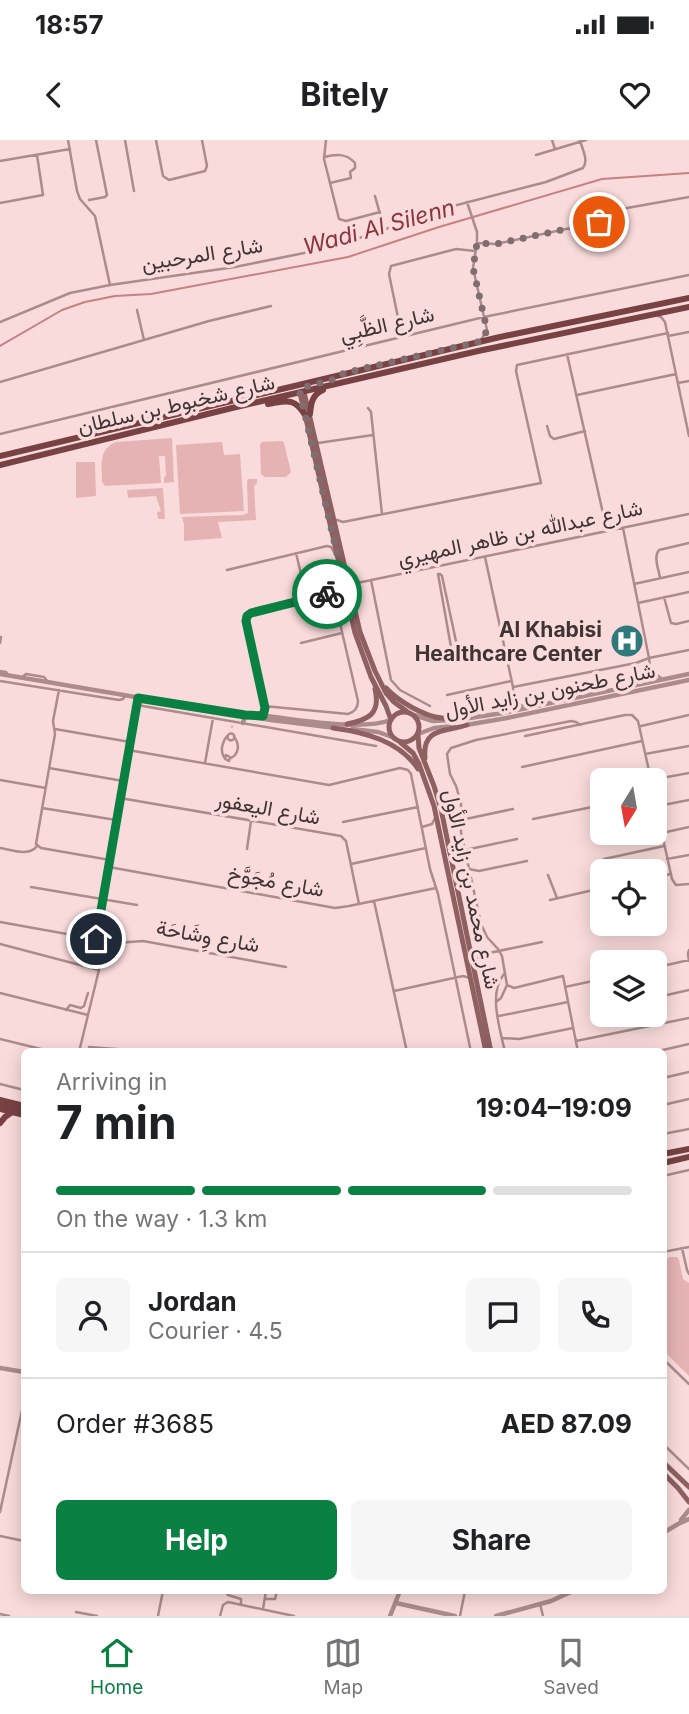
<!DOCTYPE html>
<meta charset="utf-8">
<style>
body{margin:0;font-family:Inter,Vazirmatn,sans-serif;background:#f6f6f6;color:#202124;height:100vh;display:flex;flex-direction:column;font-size:26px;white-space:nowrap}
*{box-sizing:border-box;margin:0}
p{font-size:23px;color:#757577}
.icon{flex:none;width:38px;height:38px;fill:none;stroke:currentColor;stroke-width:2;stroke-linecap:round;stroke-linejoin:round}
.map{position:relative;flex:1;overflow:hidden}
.panel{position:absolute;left:21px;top:908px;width:646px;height:546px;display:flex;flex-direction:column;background:#fff;border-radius:10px;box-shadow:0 4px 18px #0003}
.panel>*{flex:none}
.needle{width:46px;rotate:191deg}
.tools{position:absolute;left:590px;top:628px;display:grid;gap:14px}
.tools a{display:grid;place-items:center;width:77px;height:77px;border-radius:10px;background:#fff;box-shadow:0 4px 18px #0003;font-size:35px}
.pin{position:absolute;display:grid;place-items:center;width:60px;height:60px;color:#fff;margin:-30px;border:4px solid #fff;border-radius:50%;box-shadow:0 2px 7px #0007}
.courier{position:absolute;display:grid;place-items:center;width:70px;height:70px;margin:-35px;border:5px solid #0b8043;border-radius:50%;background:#fff;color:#222;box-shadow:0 2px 9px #0007}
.headline em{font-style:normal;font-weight:700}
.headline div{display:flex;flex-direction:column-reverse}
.headline{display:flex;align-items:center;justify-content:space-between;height:119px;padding:0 35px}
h1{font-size:46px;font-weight:700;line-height:52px}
.bar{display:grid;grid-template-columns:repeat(4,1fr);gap:10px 7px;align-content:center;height:84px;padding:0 35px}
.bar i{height:9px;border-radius:5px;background:#e0e0e0}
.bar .current{background:#0b8043}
.bar p{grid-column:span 4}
.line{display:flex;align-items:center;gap:18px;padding:0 35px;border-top:2px solid #e0e0e0}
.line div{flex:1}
.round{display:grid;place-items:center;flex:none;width:74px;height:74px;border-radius:10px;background:#f6f6f6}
.primary-button{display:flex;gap:14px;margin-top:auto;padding:14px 35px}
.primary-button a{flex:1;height:80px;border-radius:10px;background:#0b8043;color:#fff;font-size:28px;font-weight:700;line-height:80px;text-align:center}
.primary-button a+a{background:#f6f6f6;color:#202124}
.status{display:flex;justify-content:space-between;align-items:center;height:49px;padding:0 35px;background:#fff;direction:ltr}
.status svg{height:19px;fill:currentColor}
header{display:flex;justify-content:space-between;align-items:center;height:91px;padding:0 35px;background:#fff;font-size:32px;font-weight:700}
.dock{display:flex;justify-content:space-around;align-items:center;height:98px;border-top:2px solid #e0e0e0;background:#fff;font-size:19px;color:#757577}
.dock a{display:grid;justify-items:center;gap:4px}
.dock .current{color:#0b8043}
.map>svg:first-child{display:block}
.green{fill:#e6b3b4}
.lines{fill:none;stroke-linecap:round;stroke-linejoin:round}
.stream{stroke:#c78184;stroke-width:2}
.minor-tunnel{stroke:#d5b9b9;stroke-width:2.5;stroke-dasharray:2.5 1.5;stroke-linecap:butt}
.minor{stroke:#ab8b8c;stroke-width:2.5}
.tertiary{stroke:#ab8b8c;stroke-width:4.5}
.secondary{stroke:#8e6062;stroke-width:5}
.primary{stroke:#784245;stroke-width:6}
.done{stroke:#806e6e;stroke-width:7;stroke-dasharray:0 12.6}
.route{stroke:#0b8043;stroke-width:9}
.labels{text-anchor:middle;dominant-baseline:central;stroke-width:7;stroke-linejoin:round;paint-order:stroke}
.street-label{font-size:21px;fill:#3f3333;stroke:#fadbdb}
.poi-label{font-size:21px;font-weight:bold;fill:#3f3333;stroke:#fadbdb;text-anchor:end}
.water-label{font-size:23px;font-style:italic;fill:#8b353e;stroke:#fadbdb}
</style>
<div class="status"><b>18:57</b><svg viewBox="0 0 49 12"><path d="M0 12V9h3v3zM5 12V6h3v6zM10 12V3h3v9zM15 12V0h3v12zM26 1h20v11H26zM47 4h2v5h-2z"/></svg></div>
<header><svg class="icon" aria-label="back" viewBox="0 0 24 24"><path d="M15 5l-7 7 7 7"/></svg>Bitely<svg class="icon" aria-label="heart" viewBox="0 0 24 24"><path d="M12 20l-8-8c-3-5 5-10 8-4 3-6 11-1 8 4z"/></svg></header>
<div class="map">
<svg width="689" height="1476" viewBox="0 0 689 1476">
<rect width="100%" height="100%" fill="#fadbdb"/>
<path class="green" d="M172,298L174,342L164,343V337L166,336L165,316H159L161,343L105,346L102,342C102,325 98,309 116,302Z
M282,301L284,303L291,332L286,337H265L261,334L260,304L262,302Z
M222,302L224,315L240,314L244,371L180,374L176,305Z
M76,322H95L96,356L76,358Z
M249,339H257V343L254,346L256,380L218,382L222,398L184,401V384L182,377L243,375L248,373L247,341Z
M163,348L165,379H158L157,372L161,371L156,356L128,358L127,350Z
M671,1117H677L679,1120L683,1139L689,1143V1236L663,1210V1119Z"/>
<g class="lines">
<path class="stream" d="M0,206L62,170L85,162L115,156L151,154L348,117L439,87L602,39L689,33"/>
<path class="minor-tunnel" d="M232,588V585"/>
<path class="minor" d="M68,0L77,51L80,59L95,76L110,145
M125,0L134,51
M156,0L163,36L169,40L205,31L207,26L202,0
M326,0L324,19L339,79L346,81L380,72
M552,0L555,9
M536,15L586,0
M324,17C336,14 346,13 355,23V28L350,32L351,38L330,43
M0,21L70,9
M375,56L380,74
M89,60L105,57L107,55L96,0
M467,62L477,92V103L473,128L487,190L481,200
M0,63L43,55L37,15
M381,77L385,90
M477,103L496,104L594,83L604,80L627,68L689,57
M137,170L144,200
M658,176L661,177L665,182L689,296
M0,182L70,153L110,145L235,127L304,113L370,95L430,72L546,42L583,28C589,20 582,9 580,0
M668,196L689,192
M402,197L389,134L391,126L456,109L475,111
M567,214L607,391
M0,242L209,181L271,166
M678,243L689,241
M577,255L676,234
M368,268L371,272L382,374
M96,282L102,287L108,289
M547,286L550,296L554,299L585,291
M92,291L96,282L93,272
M0,294L484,177L689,135
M318,303L373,295
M334,379L343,382L541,343L516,231L517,225L668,193
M623,388L649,518L651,533L646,542
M296,413L307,459
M485,417L513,547L514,562L509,570
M227,430L327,406L331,407L334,412
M438,434H440L442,436L457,506L455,509L451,507Z
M660,438C659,430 653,417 659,410L689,403
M371,440L391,540L400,550L430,566
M350,441L357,443L689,374
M634,444L689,432
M339,452L344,456L346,464
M664,457L671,483L676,484L689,481
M638,463L689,452
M0,503L1,497
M301,503L342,493
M651,530L661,538
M0,531L6,532L9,536
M21,538L26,534L44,537L48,542
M0,541L119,560L123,559L126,555
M513,547L636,523L649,518L689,510
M59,550L53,581L55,594L36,704L41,708L110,720
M447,555L511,541
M514,559L518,564L526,567
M137,565L376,606
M264,566L348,574C355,572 358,568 358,561L333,453
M263,576L265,568L246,481L247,476L251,473L336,452L340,448L341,442
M641,586L689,575
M55,589L130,602
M227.5 597a3.5 3.5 0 1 1 7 0a3.5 3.5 0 1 1-7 0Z
M525,596L625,575H632L638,581L651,640
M128,610L329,645L400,628L408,630L411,634L430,729L438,754L471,912
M645,614L689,606
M226,615L230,617L229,621L225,619Z
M224,617C220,611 222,602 227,596
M231,618C239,614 240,604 234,597
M205,623L213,578
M522,627L642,601
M49,628L123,641
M0,640L46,648
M651,640L689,633
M120,658L341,696L346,701L359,764
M654,658L672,739L676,745L689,744
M658,666L689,660
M42,668L116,680
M533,679L602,665
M461,680L513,669
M343,682L418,667
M422,687L432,684L435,678
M598,693L602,692
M662,693L689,687
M0,708C12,710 29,717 37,706
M247,709L251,681
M465,710L517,699
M604,719L664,706
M667,719L689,715
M351,724L426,708
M109,727L335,768L349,766L436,748
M469,729L479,731L527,721
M548,735L557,758
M654,738L670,734
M31,747L137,765
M550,760L602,748
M374,761L407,912
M0,782L117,803L143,801L286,827
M96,799L138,558
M0,804L99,830
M471,808L476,812L484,814
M689,810L688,814L689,821
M474,825L478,818L484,814L542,802
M654,828L689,820
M504,834C488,853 500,889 505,912
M507,845L514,848L563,836L578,912
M565,847L602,839
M394,851L463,836L470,838
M0,853L88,875
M654,858L689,850
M496,862L501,858L507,845L502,816L498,809L487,797L481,784L461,692V663L456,646L450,634L447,614L451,608L476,600L571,581L576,582L581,585
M66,870L70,865L81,868L84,866L88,853
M499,876L568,862
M502,898L519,899L573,888
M0,899L53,912
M576,901L689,878
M89,907L156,912
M79,912L106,801
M462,912L470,909
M654,912L689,904
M663,938L689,932
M0,944L24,950
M663,965L689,959
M663,994L689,989
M663,1036L689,1030
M682,1108L687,1130L689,1134
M663,1112L689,1107
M663,1219L689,1244
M663,1304L689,1329
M663,1349L666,1351
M0,1372L24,1261
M0,1396L24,1401
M226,1451L228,1455L241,1459V1465
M265,1459H275L277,1451
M540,1464L543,1476
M263,1469L266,1451
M76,1472L97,1476
M0,1474L9,1476
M158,1476L163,1451
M220,1476L223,1465L228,1462L294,1476
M460,1476L465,1451"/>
<path class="tertiary" d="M0,534L271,580L336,588
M256,575C292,578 358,592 391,580
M414,575L433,581L451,580
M463,579L503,573L689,534
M243,583L245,575
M466,585L507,578L689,540
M352,589L378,592L392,597
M418,594L434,588L454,586
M0,1228L24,1232
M681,1380L689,1370
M663,1393L678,1384L689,1379
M396,1463L455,1476
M390,1476L400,1451
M496,1476L551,1461L573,1451"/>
<path class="secondary" d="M304,252L360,492L375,531L386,553L394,562L409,573
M300,253L355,493L371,537L386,566L391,580
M386,548C398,561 425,577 442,578C450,579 458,578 465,579
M389 587a15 15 0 1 1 30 0a15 15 0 1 1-30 0Z
M347,584C368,580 381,574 375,549
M333,588C364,592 400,601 418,629
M418,595L419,608L434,646L441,669L491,912
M400,602L413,613L419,624L434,666L486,912
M425,618C422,587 446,592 467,585
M663,1322L689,1347
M663,1333L678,1348L689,1362"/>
<path class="primary" d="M268,264C287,261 294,257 305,275
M310,274C311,263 312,255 323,250
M0,316L500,197L689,158
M0,325L232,268L478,211L689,167
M0,960L24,966
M0,965L23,970
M0,969L24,975
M0,983L5,977L12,972
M663,1014L689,1009
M663,1023L689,1017"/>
</g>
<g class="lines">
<path class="done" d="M327,454L335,452L340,449L341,431L300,253L301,248L335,239L344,233L478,202L483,198L487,190L473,128L477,103L496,104L599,82"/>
<path class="route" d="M96,799L138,558L245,575L263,576L265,568L246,481L247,476L251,473L327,454"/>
</g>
<defs>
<symbol id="hospital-disc" viewBox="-11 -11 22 22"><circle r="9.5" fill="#30797a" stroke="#fadbdb"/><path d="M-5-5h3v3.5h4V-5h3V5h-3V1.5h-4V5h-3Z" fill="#fff"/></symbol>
</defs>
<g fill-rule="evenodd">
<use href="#hospital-disc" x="608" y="482" width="38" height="38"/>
</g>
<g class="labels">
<g class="street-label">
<text transform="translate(202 114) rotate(-9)">شارع المرحبين</text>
<text transform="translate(387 184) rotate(-13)">شارع الظَّبِي</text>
<text transform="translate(176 264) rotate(-13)">شارع شخبوط بن سلطان</text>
<text transform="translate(520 393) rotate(-12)">شارع عبدالله بن ظاهر المهيري</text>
<text transform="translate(550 550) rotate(-11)">شارع طحنون بن زايد الأول</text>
<text transform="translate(268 668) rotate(10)">شارع اليعفور</text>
<text transform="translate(276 741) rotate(10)">شارع مُجَوَّخ</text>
<text transform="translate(472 749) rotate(78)">شارع محمد بن زايد الأول</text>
<text transform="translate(208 796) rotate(10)">شارع وِشَاحَة</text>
</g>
<g class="poi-label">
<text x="602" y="489">Al Khabisi<tspan x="602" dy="24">Healthcare Center</tspan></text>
</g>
<g class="water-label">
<text transform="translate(379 87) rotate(-15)">Wadi Al Silenn</text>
</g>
</g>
</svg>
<div class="tools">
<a><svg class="needle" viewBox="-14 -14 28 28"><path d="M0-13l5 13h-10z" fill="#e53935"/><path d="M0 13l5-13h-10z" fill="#757577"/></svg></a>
<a><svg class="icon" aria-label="locate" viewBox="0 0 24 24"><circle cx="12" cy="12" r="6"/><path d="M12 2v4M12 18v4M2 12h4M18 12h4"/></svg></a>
<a><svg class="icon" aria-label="layers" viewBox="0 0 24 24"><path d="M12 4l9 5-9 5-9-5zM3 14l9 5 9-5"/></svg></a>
</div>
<div class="pin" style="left:599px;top:82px;background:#ea580c"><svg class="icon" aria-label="bag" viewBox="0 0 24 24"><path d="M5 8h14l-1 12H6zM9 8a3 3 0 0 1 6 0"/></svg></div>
<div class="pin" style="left:96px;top:799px;background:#1f2937"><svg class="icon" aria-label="home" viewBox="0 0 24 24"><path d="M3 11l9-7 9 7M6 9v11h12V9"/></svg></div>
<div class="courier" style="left:327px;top:454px"><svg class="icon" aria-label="bike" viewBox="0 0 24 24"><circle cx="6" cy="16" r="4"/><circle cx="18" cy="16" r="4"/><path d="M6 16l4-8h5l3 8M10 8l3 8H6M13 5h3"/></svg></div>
<section class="panel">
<div class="headline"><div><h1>7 min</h1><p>Arriving in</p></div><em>19:04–19:09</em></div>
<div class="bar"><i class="current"></i><i class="current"></i><i class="current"></i><i></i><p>On the way · 1.3 km</p></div>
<div class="line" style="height:126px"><a class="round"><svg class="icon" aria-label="person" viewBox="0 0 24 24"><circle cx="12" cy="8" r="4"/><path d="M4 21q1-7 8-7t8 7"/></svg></a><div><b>Jordan</b><p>Courier · 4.5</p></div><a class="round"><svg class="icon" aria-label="chat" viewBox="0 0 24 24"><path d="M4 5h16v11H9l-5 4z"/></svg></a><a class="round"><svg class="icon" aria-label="phone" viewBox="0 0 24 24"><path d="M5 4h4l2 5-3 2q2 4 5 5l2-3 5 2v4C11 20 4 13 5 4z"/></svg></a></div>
<div class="line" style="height:91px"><div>Order #3685</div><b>AED 87.09</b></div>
<div class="primary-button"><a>Help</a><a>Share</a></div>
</section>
</div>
<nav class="dock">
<a class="current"><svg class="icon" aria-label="home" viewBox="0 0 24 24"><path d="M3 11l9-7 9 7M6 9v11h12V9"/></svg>Home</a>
<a><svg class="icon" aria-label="map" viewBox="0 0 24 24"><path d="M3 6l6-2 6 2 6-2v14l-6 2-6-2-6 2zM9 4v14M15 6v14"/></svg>Map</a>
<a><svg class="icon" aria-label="saved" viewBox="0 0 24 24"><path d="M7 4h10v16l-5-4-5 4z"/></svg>Saved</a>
</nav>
